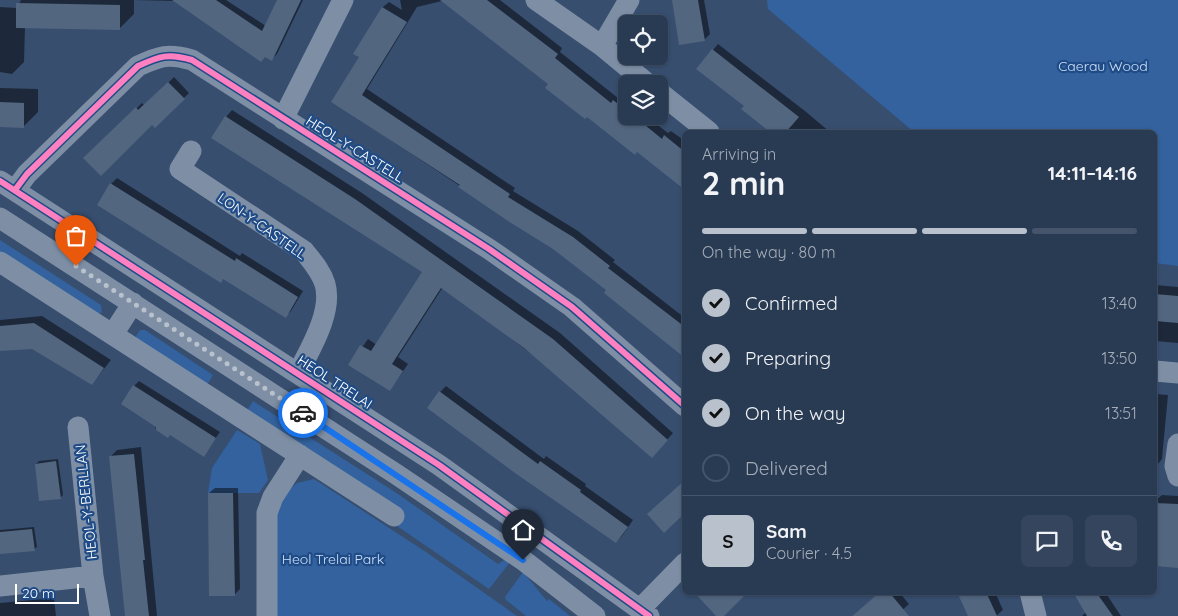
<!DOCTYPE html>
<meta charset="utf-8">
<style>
body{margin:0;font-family:Quicksand,sans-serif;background:#35455d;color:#f1f3f6;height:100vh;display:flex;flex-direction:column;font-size:19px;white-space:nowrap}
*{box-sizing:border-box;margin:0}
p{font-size:16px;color:#a5adb8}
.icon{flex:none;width:28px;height:28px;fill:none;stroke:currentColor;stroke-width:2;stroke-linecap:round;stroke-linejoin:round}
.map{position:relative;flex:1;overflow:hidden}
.side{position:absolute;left:682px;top:130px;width:475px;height:465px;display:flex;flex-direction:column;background:#293a53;border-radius:8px;box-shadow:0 1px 4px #0004,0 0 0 1px #45546a}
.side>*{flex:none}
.buttons{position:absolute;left:618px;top:15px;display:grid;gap:10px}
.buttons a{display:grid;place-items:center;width:50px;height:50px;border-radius:8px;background:#293a53;box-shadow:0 1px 4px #0004,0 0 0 1px #45546a;font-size:25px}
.scale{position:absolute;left:15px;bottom:12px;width:64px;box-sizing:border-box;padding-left:5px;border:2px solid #fff;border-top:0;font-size:14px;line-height:18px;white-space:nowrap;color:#fff;-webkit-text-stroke:4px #1f4b87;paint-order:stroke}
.pin{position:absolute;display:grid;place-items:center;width:42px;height:42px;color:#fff;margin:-51px -21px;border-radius:50% 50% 50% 0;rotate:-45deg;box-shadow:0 0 5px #0007}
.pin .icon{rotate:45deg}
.courier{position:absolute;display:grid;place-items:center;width:50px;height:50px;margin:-25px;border:4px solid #1a73e8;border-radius:50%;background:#fff;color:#222;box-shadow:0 1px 6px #0007}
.overview em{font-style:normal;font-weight:700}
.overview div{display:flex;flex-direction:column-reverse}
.overview{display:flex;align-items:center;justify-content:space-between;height:85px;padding:0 20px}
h1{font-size:32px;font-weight:700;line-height:38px}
.bar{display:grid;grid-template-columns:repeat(4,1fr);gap:8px 5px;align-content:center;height:60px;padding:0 20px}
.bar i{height:6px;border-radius:4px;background:#45546a}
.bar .active{background:#b9c1cd}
.bar p{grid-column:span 4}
.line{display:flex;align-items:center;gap:12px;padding:0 20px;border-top:1px solid #45546a}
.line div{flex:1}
.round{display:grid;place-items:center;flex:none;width:52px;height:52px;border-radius:8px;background:#35455d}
ol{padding:0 20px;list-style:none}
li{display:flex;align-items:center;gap:15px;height:55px}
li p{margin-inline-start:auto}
li .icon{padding:5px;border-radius:50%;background:#b9c1cd;color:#111;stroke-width:4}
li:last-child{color:#a5adb8}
li i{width:28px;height:28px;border:2px solid #45546a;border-radius:50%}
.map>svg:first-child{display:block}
.green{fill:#33629e}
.shadow{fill:#0007}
.building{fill:#526680}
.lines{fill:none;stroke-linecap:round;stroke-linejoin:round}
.minor{stroke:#7e8fa5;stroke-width:21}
.cycleway-casing{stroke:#1f4b87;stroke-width:9}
.cycleway{stroke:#ff80c0;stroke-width:6}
.done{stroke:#b9c1cd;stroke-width:5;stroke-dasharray:0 9}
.route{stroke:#1a73e8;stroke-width:6}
.labels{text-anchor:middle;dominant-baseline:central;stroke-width:4.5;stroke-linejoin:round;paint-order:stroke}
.park-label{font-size:14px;fill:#cde0f8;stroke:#1f4b87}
.street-label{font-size:14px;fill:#fff;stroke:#1f4b87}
</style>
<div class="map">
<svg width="1178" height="616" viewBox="0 0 1178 616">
<rect width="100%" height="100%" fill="#374e6f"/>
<path class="green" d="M767,0H1178V266L1155,263V132H914L768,9Z
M0,240L101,305L102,312L97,315L0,253Z
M140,330H145L213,375L207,385L137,340L136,336Z
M253,401L395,492L498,564L506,559L511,561L489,589L397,526L404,513L247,411Z
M237,430L260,444L268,480L259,493H208L212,468Z
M314,479L426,552L517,616H276L275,516L289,490L297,483Z
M523,572L547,601L549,599L570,616H526L506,600L505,597Z"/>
<path class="shadow" d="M21,0H226L266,26L279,0H303L277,54L271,60L176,1L134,0V14L119,29L25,27L24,62L12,74L0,72V7L17,8Z
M400,0H446L417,7L367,89L515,188L513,191L578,231L615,260L613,262L685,318V356L608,290L554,248L333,102L361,57L355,54L383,7L389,2L402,10Z
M458,0H500L562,48L560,52L618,98L620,95L626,100V116H646L668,133L671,131L685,141V187L550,84Z
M673,0H704L710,34L704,40Z
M718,44L805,111L830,132H771L743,109L746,106L713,50Z
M174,77L189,93L155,126L153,123L84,158L142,103L145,106Z
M0,88L38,89V112L23,127L0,126Z
M232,110L362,193L560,333L673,433L658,450L443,287L398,357L408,364L390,390L350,365L368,339L377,345L424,271L226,117Z
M117,178L240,256L242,253L303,291L291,311L286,316L224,278L221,281L111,184Z
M1155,285L1178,287V343L1155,341Z
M42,316L111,360L92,384L32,347L0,350V320Z
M139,381L220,432L203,456L170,434L168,436L155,428L157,425L134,386Z
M446,386L544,459L546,456L586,484L585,486L633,520L622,536L616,542L440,392Z
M1155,394L1168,395L1162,459L1158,464L1155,484Z
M141,447L157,616H126L110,457L117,450Z
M58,459L63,495L60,498L36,464L39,461Z
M215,488H238L240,589L234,595L209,493Z
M1162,495L1178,496V567L1155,565V501Z
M34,527L37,547L34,549L0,553V530Z
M881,592H899L909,604L896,616H852Z
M958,592H995L1003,610L996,616H969Z
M1075,592H1105L1121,616H1082L1086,612Z
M54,598L56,616H0V603Z"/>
<path class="building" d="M172,0H216L262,31L277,0H301L272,61L265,57L261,62Z
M440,0H487L558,54L555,58L611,103L613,100L626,110V116H634L662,139L664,135L685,152V190L637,152L635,155L587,117L585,119L545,88L548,84Z
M672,0H698L705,41L679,45Z
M16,3L120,5V30L16,28Z
M382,7L407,22L362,95L510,194L508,197L573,237L610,266L608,268L685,327V358L604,293L606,290L553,249L508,221L458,187L460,185L331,102L359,57L353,54Z
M712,49L799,117L786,132H770L741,109L744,106L696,69Z
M168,82L185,99L155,128L152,125L101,176L83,158L136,107L138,110Z
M0,102L24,103V128L0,127Z
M225,116L355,199L553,339L668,440L652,458L524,348L441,288L392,364L403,371L390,391L348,365L360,345L371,351L422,272L211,138Z
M110,183L235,261L236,258L298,297L286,318L223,279L221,283L97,205Z
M1155,294L1178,296V323L1155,321Z
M34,323L104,368L92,385L32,349L0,351V326Z
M133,385L216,438L204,457L170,435L168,438L156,430V427L121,404Z
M439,391L538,464L540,461L581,490L580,492L628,527L616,543L515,473L427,408Z
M134,454L145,560H143L149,616H125L109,456Z
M56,461L61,499L39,501L35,464Z
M685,480V513L664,533L647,514Z
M208,493H233L235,596H209Z
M1155,503L1178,504V568L1155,566Z
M32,529L35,551L0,554V532Z
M694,592H748L724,616H716Z
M880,592H889L909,616H852Z
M957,592H986L997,616H968Z
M1073,592H1096L1113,616H1087Z"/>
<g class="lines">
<path class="minor" d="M536,0L602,46L648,84
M602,46L629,0
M659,92L709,132
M283,119L343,0
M191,151L180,169L304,251C312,261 321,271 325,284C333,312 310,349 298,373
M0,181L439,465L649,616
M15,190L27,174L138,66C160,56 168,53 192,60L489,249L572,307L685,406
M0,218L396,474L523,560L595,616
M0,262L394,516
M113,334L133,303
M1155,371L1178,373
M78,427L93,576L100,616
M1178,444L1175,466L1178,476
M0,586L93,576
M1030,592L1036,616
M640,609L685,563
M267,616V513L273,497L300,455"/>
<defs>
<path id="cycleway" d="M0,181L439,465L649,616
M15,190L27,174L138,66C160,56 168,53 192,60L489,249L572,307L685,406"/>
</defs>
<use href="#cycleway" class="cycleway-casing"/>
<use href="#cycleway" class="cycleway"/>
</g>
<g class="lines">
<path class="done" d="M76,266L303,413"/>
<path class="route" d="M303,413L523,560"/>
</g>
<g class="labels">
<g class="park-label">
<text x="1103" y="66">Caerau Wood</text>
<text x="333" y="559">Heol Trelai Park</text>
</g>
<g class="street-label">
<text transform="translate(355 149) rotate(32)">HEOL-Y-CASTELL</text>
<text transform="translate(262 226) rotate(35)">LON-Y-CASTELL</text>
<text transform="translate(335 382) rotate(33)">HEOL TRELAI</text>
<text transform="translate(86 502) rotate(-96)">HEOL-Y-BERLLAN</text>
</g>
</g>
</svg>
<div class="buttons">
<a><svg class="icon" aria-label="locate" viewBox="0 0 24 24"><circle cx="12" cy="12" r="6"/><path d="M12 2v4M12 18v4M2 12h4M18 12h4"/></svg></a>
<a><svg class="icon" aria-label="layers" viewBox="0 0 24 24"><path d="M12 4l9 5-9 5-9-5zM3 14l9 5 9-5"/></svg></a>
</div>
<div class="scale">20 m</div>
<div class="pin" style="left:76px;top:266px;background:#ea580c"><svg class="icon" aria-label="bag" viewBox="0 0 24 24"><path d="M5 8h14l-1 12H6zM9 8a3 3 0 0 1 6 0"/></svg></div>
<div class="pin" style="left:523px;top:560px;background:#1f2937"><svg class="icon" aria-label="home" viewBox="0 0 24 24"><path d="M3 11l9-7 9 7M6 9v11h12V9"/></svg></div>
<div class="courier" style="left:303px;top:413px"><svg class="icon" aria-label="car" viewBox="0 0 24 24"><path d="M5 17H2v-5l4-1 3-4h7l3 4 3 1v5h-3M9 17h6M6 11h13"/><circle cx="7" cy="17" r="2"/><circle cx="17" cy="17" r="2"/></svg></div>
<section class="side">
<div class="overview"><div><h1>2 min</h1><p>Arriving in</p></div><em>14:11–14:16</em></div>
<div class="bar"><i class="active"></i><i class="active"></i><i class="active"></i><i></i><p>On the way · 80 m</p></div>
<ol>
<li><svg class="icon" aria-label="check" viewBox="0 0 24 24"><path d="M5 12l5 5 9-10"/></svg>Confirmed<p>13:40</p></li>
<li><svg class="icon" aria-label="check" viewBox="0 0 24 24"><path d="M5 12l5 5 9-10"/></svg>Preparing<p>13:50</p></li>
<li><svg class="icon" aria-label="check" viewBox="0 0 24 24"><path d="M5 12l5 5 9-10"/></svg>On the way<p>13:51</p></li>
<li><i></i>Delivered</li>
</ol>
<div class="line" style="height:90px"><b class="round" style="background:#b9c1cd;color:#111">S</b><div><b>Sam</b><p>Courier · 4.5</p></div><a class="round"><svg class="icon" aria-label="chat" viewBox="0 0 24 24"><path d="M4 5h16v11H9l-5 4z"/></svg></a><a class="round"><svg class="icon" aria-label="phone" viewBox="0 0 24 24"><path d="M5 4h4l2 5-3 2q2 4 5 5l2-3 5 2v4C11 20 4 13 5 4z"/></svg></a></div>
</section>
</div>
